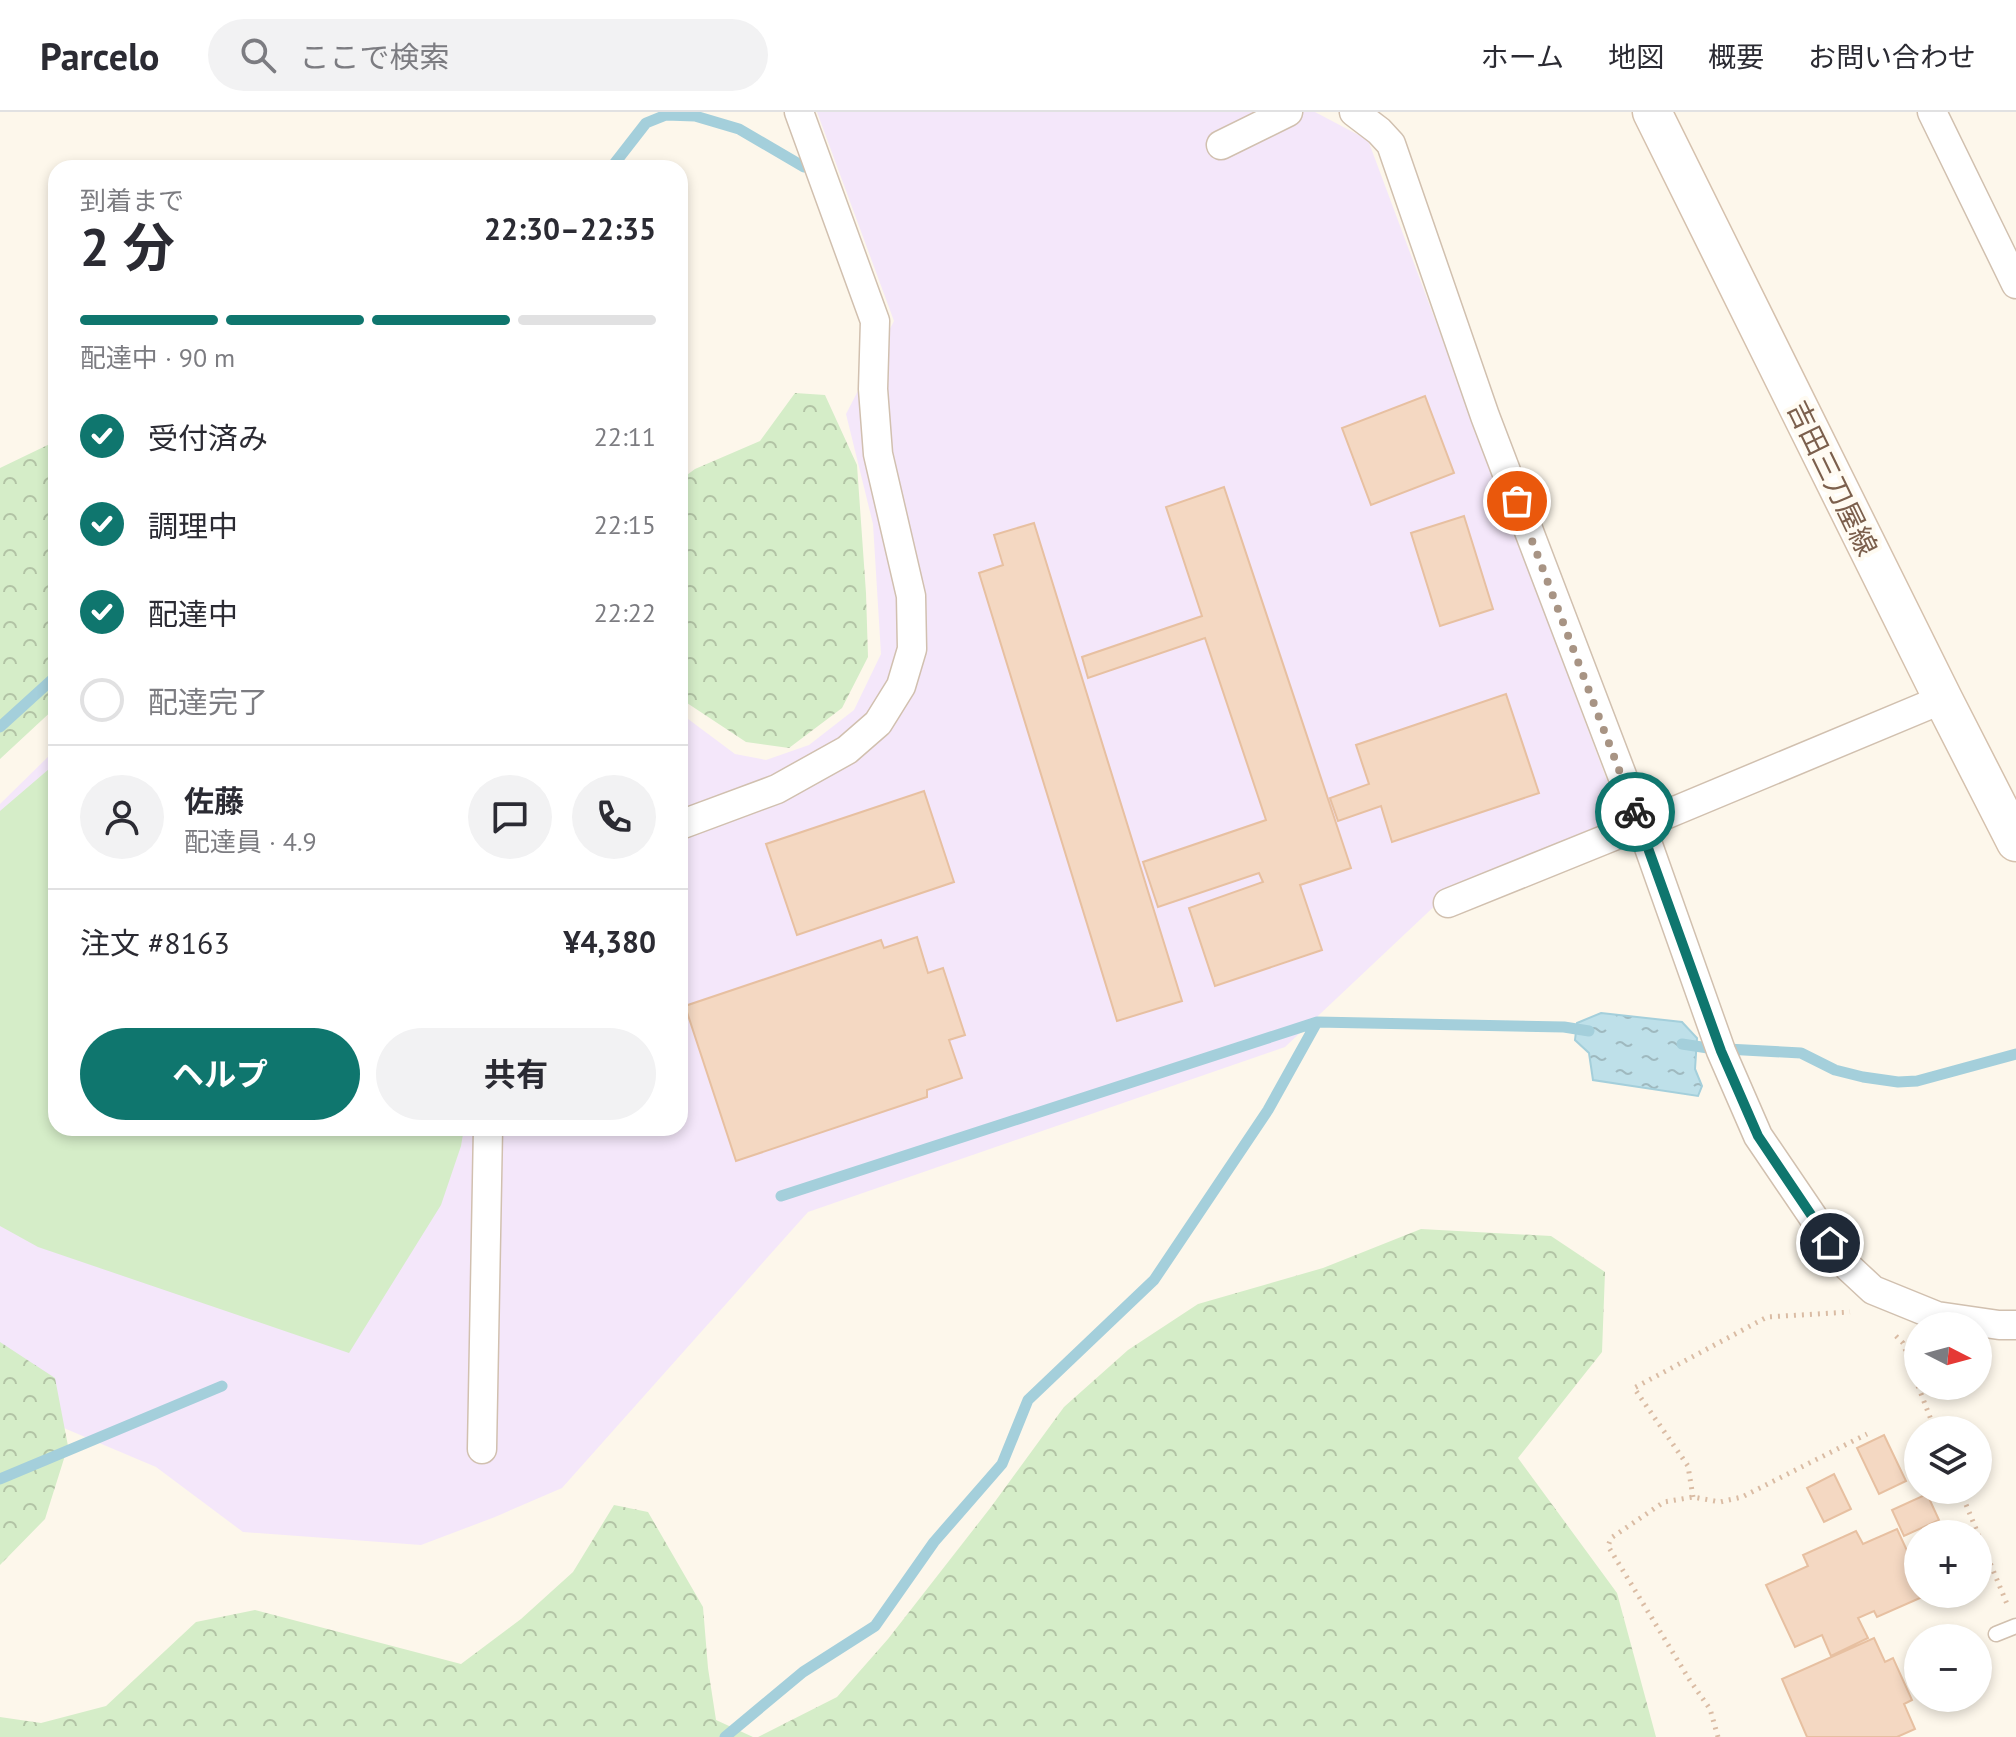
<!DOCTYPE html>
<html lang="ja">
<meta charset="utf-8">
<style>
body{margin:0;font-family:"PT Sans","Noto Sans JP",sans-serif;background:#f2f2f3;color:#2b2b33;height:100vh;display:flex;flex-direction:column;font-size:30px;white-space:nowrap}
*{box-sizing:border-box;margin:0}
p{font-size:26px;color:#7c7c81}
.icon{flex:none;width:44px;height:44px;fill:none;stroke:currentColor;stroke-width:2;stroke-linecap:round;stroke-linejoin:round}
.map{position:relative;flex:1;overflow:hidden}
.sheet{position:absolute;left:48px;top:48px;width:640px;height:976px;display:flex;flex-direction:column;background:#fff;border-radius:24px;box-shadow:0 4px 12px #0003}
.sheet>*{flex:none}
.needle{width:52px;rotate:96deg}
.fabs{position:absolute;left:1904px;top:1200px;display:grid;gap:16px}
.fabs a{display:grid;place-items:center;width:88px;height:88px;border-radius:50%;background:#fff;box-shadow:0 4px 12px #0003;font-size:40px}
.pin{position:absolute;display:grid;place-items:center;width:68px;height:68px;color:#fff;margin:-34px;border:4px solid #fff;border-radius:50%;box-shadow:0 2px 8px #0007}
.courier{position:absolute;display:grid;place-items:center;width:80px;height:80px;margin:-40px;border:6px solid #0f766e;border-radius:50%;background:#fff;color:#222;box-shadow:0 2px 10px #0007}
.overview em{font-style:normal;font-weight:700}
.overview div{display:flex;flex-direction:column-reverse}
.overview{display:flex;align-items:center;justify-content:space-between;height:136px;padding:0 32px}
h1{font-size:52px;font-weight:700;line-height:60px}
.bar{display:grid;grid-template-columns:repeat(4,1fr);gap:12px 8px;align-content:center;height:96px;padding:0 32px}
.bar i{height:10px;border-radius:6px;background:#e1e1e2}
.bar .selected{background:#0f766e}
.bar p{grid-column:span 4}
.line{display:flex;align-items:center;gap:20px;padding:0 32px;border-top:2px solid #e1e1e2}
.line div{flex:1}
.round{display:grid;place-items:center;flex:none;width:84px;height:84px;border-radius:42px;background:#f2f2f3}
ol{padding:0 32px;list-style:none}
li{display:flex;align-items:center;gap:24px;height:88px}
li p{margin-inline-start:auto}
li .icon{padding:8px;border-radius:50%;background:#0f766e;color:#fff;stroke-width:4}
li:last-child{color:#7c7c81}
li i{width:44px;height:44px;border:4px solid #e1e1e2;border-radius:50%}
.button{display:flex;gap:16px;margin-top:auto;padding:16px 32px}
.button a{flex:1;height:92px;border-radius:48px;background:#0f766e;color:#fff;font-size:32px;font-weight:700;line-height:92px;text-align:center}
.button a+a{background:#f2f2f3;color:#2b2b33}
header{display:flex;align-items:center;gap:48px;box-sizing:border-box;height:112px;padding:0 40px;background:#fff;border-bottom:2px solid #e1e1e2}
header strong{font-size:38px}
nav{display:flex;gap:44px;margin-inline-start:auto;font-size:28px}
.search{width:560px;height:72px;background:#f2f2f3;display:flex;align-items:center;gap:20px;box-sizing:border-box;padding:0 28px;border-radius:44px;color:#7c7c81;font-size:30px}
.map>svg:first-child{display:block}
.education{fill:#f4e7fa}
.green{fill:#d5edc8}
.forest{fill:url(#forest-crowns)}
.water{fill:url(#water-ripples);stroke:#a4cfdb;stroke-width:2}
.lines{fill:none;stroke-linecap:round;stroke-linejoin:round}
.stream{stroke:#a4cfdb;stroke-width:11}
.building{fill:#f4d8c2;stroke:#e7c0a1;stroke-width:2}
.service-casing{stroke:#d1c0af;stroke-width:17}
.minor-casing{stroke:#d1c0af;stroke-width:31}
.secondary-casing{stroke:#d5c1ad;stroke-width:41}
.path{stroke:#dabca4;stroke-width:5;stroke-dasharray:2 6;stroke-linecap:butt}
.service{stroke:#fff;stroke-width:14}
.minor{stroke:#fff;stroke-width:28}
.secondary{stroke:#fff;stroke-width:38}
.done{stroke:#a89484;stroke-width:8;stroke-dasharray:0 14.4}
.route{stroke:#0f766e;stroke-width:10}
.labels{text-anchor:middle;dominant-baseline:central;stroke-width:8;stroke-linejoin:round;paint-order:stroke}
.street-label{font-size:28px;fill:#7b5f4c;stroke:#fffbf2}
</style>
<header>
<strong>Parcelo</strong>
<div class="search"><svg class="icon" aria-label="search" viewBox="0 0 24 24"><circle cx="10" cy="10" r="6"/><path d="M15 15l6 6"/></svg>ここで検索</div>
<nav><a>ホーム</a><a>地図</a><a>概要</a><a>お問い合わせ</a></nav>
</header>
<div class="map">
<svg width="2016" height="1625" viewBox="0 0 2016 1625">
<defs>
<pattern id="forest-crowns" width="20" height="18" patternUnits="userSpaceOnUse" patternTransform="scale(2)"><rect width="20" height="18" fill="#d5edc8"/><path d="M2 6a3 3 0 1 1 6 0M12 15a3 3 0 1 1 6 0" fill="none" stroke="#b2c3a5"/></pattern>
<pattern id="water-ripples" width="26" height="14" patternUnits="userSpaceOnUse" patternTransform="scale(2)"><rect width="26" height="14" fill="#bee0e9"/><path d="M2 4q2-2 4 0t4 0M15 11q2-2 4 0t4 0" fill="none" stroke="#9fb9bf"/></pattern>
</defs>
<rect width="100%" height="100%" fill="#fdf7eb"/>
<path class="education" d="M817,0H1315L1368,28L1621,706L1459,771L1285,935L808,1100L562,1376L495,1405L421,1433L243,1420L156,1355L0,1289V692L56,637V1016H680V601L735,642L766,648L809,633L854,598L881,542L873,412L846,302L894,209Z"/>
<path class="green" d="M56,651V1016H464L461,1034L441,1093L349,1241L38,1135L0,1114V699Z"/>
<path class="forest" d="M795,281L825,283L857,353L866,481L868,545L842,596L789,636L746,630L687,591L680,590V368L695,357L760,329Z
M56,329V595L0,647V356Z
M1421,1117L1551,1124L1605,1160L1602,1240L1518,1346L1617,1481L1656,1625H758L837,1585L888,1527L991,1395L1064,1295L1128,1238L1198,1192L1323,1156Z
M0,1230L55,1266L68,1334L45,1407L0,1453Z
M614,1393L648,1400L703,1495L708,1556L716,1608L753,1625H0V1605L41,1611L106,1594L196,1510L255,1498L461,1552L521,1507L573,1460Z"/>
<path class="water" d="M1601,901L1682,910L1697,926L1695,957L1702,974L1698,984L1593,968L1589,941L1575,928L1577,911Z"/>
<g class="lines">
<path class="stream" d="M611,56L646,11L666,3L695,4L739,17L804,55
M0,615L56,564
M1682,932L1708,936L1801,941L1835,958L1863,965L1898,970L1917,969L2016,942
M781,1084L1317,910L1564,915L1589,919
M0,1367L222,1274
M725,1625L803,1560L875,1514L934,1430L1002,1352L1028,1288L1154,1168L1268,998L1317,910"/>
</g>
<path class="building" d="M1425,284L1454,361L1371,393L1342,316Z
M1224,375L1351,756L1300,773L1322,838L1215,874L1189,796L1263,770L1259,761L1158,795L1143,750L1266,708L1205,526L1088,566L1082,545L1202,504L1166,395Z
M1464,404L1493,497L1440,514L1411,421Z
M1034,411L1182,889L1117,909L979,461L1003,453L994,423Z
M1506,582L1539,681L1392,730L1381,694L1338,709L1330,686L1369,672L1356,633Z
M924,679L954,770L797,823L766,732Z
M917,825L928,861L943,856L965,923L949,928L962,966L927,978V985L736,1049L685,894L881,828L884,836Z
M1884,1323L1906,1369L1879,1382L1857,1336Z
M1834,1362L1851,1397L1824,1410L1807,1376Z
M1927,1382L1939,1408L1904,1424L1892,1398Z
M1897,1417L1909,1443L1918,1438V1482H1929L1877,1505L1874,1499L1858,1506L1868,1526L1831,1544L1822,1523L1795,1535L1766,1473L1808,1454L1803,1443L1856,1419L1863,1432Z
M1874,1526L1885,1550L1893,1546L1912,1588L1904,1592L1915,1617L1897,1625H1807L1782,1567Z"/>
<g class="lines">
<defs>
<path id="service" d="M1996,1522L2016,1514"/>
<path id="minor" d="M1354,0L1379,19L1391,32L1485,304L1641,713L1721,939L1758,1024L1845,1152L1873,1178L1937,1204L1999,1213H2016
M1932,0L2016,172
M1221,33L1288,0
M680,713L777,677L847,638L878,611L901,574L912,537L911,484L878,342L873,277L875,209L799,0
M1448,791L1641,713L1943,587
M482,1337L488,1016"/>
<path id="secondary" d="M1652,0L1943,587L2016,730"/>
</defs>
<use href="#service" class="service-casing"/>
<use href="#minor" class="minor-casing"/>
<use href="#secondary" class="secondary-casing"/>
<path class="path" d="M1896,1224L1903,1231L1918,1273
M1918,1274L1935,1318
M1960,1378L2007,1492
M1693,1385L1688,1354L1634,1276L1767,1205L1850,1200
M1718,1625L1710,1597L1689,1567L1608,1434L1611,1426L1664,1390L1693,1385L1720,1390L1742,1385L1867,1322"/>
<use href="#service" class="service"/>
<use href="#minor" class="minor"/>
<use href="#secondary" class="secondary"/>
</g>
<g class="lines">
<path class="done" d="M1517,389L1635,700"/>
<path class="route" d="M1635,700L1721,939L1758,1024L1830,1131"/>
</g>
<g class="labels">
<g class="street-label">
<text transform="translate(1833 366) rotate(64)">吉田三刀屋線</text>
</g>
</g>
</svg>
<div class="fabs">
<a><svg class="needle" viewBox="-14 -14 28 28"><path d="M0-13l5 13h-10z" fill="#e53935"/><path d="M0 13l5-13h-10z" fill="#7c7c81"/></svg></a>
<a><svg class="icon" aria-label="layers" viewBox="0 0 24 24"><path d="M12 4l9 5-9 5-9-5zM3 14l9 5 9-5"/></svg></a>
<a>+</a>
<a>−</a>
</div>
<div class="pin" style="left:1517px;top:389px;background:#ea580c"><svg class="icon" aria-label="bag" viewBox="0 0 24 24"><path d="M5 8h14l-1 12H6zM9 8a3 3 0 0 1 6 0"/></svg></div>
<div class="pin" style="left:1830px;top:1131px;background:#1f2937"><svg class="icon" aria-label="home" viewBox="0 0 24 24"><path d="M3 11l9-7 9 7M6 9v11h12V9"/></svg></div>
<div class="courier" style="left:1635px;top:700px"><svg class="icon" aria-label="bike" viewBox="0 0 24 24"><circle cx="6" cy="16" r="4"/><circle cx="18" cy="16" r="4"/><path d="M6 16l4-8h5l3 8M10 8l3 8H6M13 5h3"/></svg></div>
<section class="sheet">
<div class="overview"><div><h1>2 分</h1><p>到着まで</p></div><em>22:30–22:35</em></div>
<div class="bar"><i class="selected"></i><i class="selected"></i><i class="selected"></i><i></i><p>配達中 · 90 m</p></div>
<ol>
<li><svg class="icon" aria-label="check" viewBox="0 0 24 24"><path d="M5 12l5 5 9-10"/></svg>受付済み<p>22:11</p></li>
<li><svg class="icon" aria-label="check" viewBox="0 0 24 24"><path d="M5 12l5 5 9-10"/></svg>調理中<p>22:15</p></li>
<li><svg class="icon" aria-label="check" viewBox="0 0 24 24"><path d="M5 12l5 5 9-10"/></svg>配達中<p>22:22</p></li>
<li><i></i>配達完了</li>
</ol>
<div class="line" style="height:144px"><a class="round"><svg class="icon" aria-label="person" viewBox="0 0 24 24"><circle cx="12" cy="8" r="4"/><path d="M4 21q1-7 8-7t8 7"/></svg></a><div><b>佐藤</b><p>配達員 · 4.9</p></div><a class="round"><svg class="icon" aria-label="chat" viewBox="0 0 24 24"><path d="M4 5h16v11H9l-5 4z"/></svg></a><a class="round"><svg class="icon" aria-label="phone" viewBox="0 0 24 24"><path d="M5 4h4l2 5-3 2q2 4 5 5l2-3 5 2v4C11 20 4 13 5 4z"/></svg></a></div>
<div class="line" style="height:104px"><div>注文 #8163</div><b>¥4,380</b></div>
<div class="button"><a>ヘルプ</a><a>共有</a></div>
</section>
</div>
